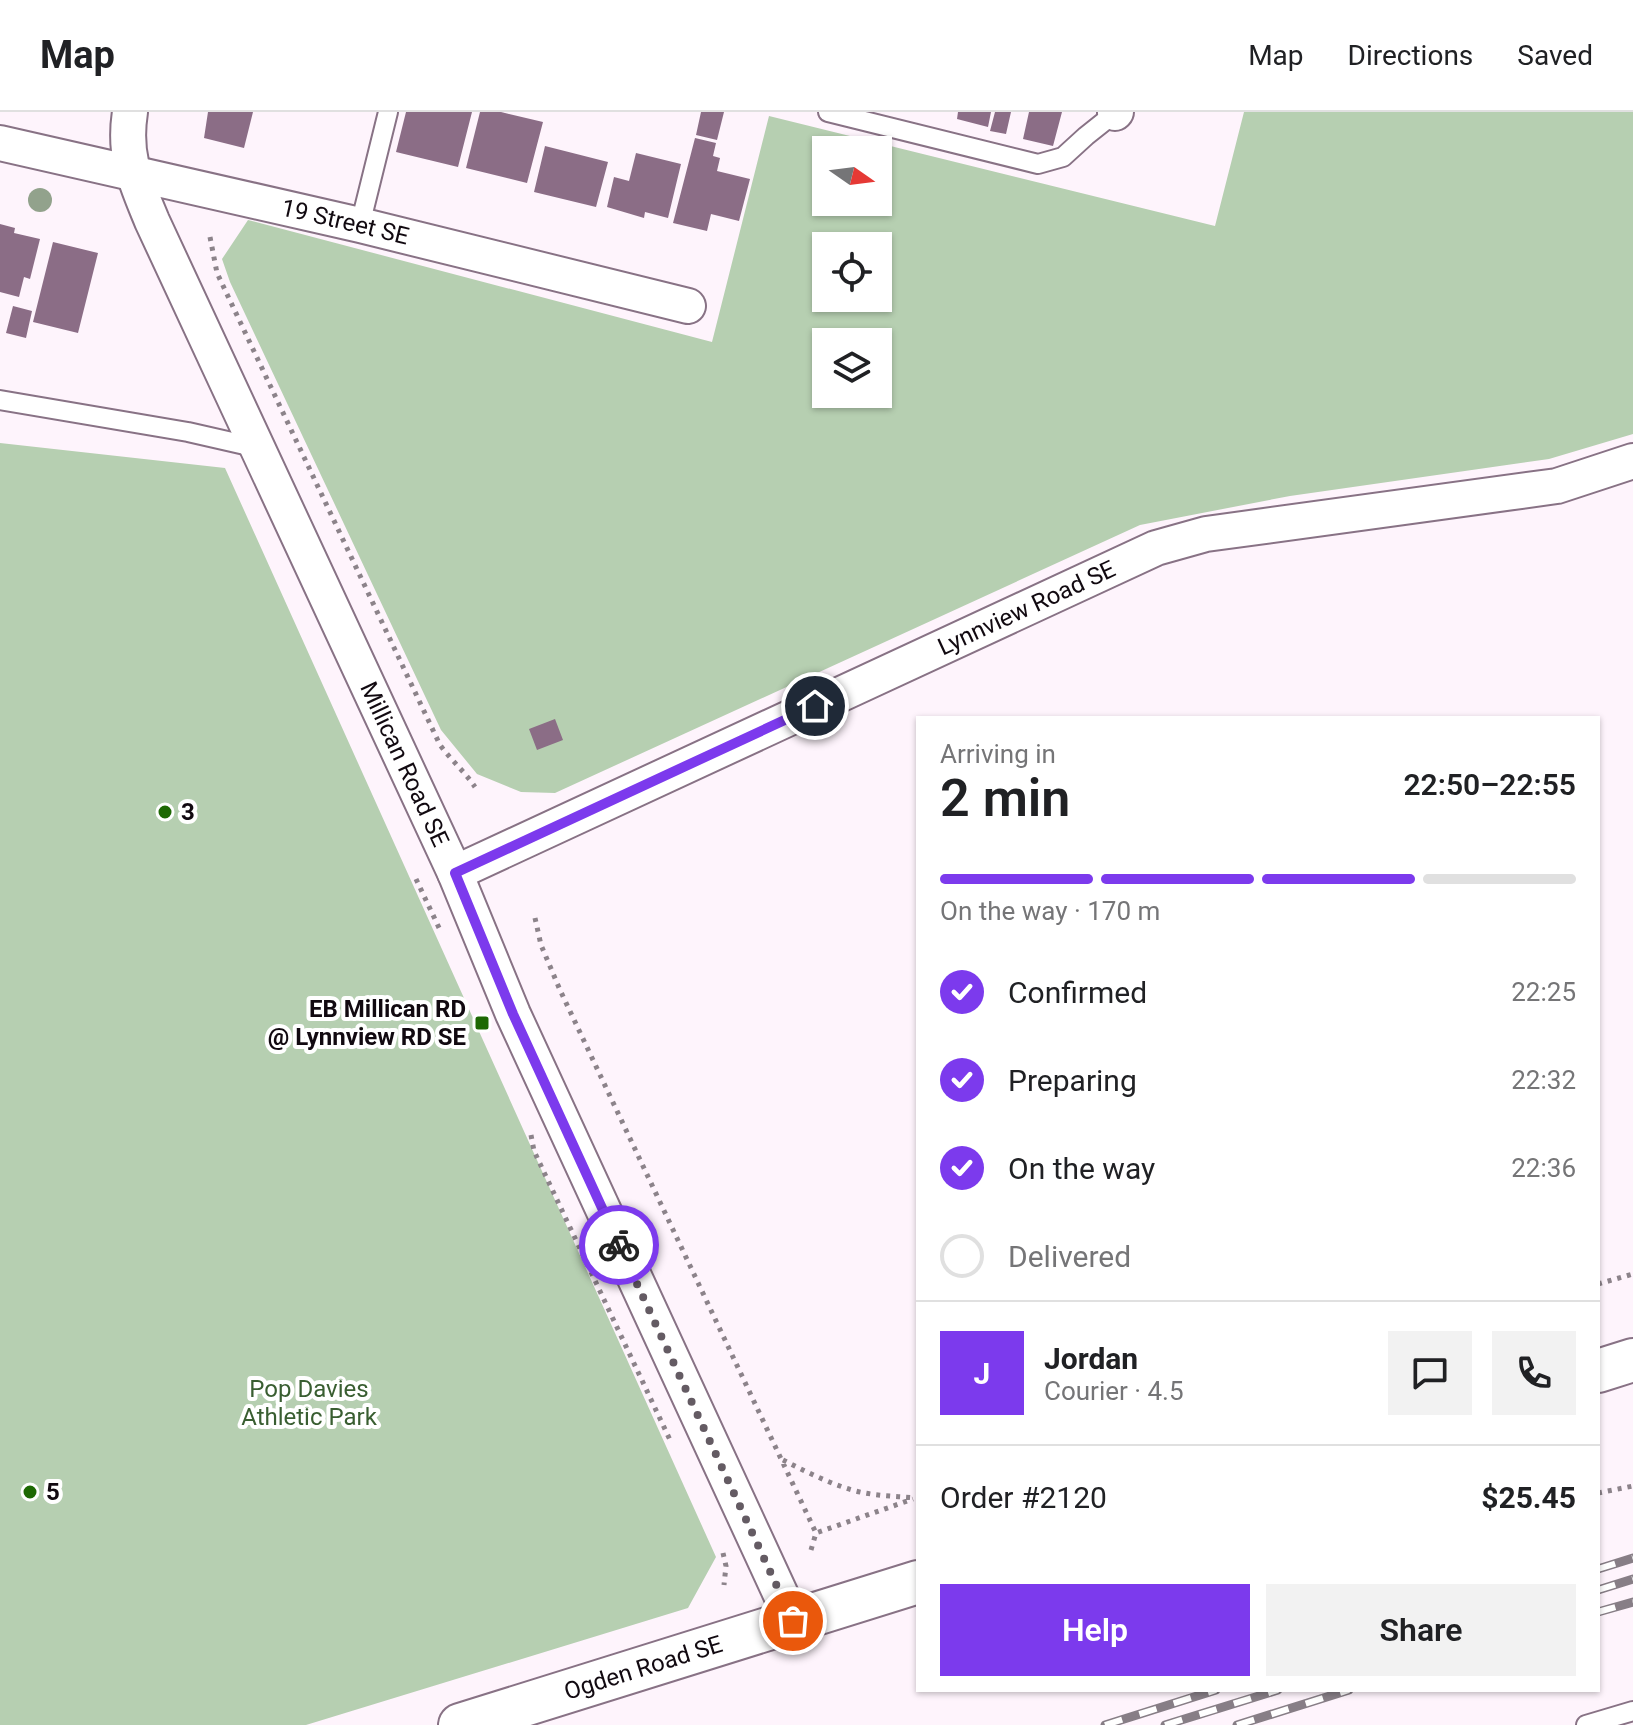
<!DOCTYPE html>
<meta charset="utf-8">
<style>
body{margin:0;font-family:Roboto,sans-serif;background:#f2f2f2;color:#202124;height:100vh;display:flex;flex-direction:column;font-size:30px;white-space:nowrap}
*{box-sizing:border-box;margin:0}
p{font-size:26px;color:#757577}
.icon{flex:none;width:44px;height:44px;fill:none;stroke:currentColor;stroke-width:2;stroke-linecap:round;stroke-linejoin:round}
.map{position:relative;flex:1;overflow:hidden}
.panel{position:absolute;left:916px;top:604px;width:684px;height:976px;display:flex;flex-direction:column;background:#fff;border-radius:0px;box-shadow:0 2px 6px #0004}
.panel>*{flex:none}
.needle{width:52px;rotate:104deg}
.buttons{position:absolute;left:812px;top:24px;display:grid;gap:16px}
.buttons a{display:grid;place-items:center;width:80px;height:80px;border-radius:0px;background:#fff;box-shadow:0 2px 6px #0004;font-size:40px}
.pin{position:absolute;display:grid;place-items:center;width:68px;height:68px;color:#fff;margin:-34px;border:4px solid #fff;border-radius:50%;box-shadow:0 2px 8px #0007}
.courier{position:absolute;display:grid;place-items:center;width:80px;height:80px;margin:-40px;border:6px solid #7c3aed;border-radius:50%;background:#fff;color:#222;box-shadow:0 2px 10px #0007}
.head em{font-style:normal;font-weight:600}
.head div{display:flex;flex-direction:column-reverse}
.head{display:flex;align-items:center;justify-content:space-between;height:136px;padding:0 24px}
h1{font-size:52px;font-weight:600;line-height:60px}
.bar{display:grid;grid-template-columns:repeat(4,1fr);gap:12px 8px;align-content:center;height:96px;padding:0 24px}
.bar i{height:10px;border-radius:6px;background:#e0e0e0}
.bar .current{background:#7c3aed}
.bar p{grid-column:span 4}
.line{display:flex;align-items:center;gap:20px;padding:0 24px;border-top:2px solid #e0e0e0}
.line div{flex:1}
.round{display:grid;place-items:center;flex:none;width:84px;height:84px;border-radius:0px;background:#f2f2f2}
ol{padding:0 24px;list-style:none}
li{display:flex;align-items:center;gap:24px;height:88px}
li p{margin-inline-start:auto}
li .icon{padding:8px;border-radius:50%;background:#7c3aed;color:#fff;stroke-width:4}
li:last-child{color:#757577}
li i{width:44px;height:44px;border:4px solid #e0e0e0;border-radius:50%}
.primary-button{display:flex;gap:16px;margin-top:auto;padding:16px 24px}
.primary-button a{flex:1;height:92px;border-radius:0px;background:#7c3aed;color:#fff;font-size:32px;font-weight:600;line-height:92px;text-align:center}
.primary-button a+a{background:#f2f2f2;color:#202124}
header{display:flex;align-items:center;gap:48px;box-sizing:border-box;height:112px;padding:0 40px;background:#fff;border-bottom:2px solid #e0e0e0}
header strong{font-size:38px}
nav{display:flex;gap:44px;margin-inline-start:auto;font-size:28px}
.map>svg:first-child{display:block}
.park{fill:#b6cfb1;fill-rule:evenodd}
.building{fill:#8b6d86}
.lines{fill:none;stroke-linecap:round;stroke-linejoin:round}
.service-casing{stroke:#887285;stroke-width:22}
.minor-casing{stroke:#887285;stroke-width:38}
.tertiary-casing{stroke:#887285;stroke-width:46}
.path{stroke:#8c838a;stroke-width:5;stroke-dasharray:4 6;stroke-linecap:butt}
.service{stroke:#fff;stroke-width:18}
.minor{stroke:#fff;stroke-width:34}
.tertiary{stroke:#fff;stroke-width:42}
.rail-casing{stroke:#877e86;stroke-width:9}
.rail{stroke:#fff;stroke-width:6;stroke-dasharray:18;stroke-linecap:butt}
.tree{fill:#92a28c}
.done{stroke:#645b63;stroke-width:8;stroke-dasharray:0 14.4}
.route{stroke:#7c3aed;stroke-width:10}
.poi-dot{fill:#1d6803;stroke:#fff;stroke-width:3}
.labels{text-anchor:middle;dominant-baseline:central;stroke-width:8;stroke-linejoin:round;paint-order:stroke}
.street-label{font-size:24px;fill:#110910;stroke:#fff}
.poi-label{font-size:24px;font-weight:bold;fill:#110910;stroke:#fff;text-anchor:start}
.park-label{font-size:24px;fill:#395e31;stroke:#fff}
</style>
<header>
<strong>Map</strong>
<nav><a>Map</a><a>Directions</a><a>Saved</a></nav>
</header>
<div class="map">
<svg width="1633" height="1613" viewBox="0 0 1633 1613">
<rect width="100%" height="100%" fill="#fef4fc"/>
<path class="park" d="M1244,0H1633V322L1549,347L1290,384L1140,413L555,681L521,680L477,662L441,618L230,170L222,147L248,108L712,230L769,4L1215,114ZM826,38H878V90H826ZM826,134H878V186H826ZM826,230H878V282H826Z
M0,331L225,356L716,1445L688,1496L306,1613H0Z"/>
<path class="building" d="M208,0H253L244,36L204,26Z
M406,0H472L458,55L396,40Z
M480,0H501L543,10L527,71L466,56Z
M701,0H724L717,28L696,23Z
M958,0H991L988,15L957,7Z
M995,0H1011L1006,22L990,19Z
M1029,0H1062L1053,34L1023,27Z
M695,26L716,31L713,44L720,46L717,59L750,67L739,109L711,102L707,119L673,111Z
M545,34L608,50L596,95L534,80Z
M636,41L681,52L668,106L645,100L644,106L607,95L614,65L629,69Z
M0,112L15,116L14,121L40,127L30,167L24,165L19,185L0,180Z
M53,130L98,141L78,221L33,210Z
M13,194L32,199L26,226L6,221Z
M555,607L563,628L537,638L529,617Z"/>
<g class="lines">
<defs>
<path id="service" d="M828,0L1038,52L1063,45L1086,24L1115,1
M360,113L388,0
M0,288L188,320L258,336
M1586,1613L1633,1599"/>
<g id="minor">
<path id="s1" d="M130,0C123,44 136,70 152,109L455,761L513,902L793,1509"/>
<path d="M1115,1L1116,0"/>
<path id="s2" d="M0,31L360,113L688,194"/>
<path id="s3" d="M455,761L1156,436L1206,422L1557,374L1633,349"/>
</g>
<g id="tertiary">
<path d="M1598,1259L1633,1248"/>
<path id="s4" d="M460,1613L918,1470"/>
</g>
</defs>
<use href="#service" class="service-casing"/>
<use href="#minor" class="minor-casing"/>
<use href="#tertiary" class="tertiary-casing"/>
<path class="path" d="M210,125L217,161L440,633C451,648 465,660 475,675
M416,767L441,820
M535,806L541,833L560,878L816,1421
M531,1023L534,1039L671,1330
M1598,1172L1633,1162
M783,1348C805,1359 828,1371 852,1378C873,1384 894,1384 915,1386
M1598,1381L1633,1374
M811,1438L816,1421L913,1387
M723,1441L726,1454L724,1473"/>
<use href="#service" class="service"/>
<use href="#minor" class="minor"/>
<use href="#tertiary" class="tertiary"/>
<defs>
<path id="rail" d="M1598,1457L1633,1446
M1598,1478L1633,1467
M1598,1500L1633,1490
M1105,1613L1216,1578
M1165,1613L1278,1578
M1237,1613L1349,1578"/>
</defs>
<use href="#rail" class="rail-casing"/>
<use href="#rail" class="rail"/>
</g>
<circle class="tree" cx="40" cy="88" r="12"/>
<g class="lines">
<path class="done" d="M619,1133L793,1509"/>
<path class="route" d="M619,1133L513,902L455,761L815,594"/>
</g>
<g class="poi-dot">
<circle cx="165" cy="700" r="8"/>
<rect x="474" y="903" width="16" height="16" rx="4"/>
<circle cx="30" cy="1380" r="8"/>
</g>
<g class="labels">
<g class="street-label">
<text stroke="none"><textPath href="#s2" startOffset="354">19 Street SE</textPath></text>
<text stroke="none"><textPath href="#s3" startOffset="630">Lynnview Road SE</textPath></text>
<text stroke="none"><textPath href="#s1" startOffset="712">Millican Road SE</textPath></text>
<text stroke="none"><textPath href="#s4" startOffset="192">Ogden Road SE</textPath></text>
</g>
<g class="poi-label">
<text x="181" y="700">3</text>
<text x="466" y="897" text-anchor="end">EB Millican RD<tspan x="466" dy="28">@ Lynnview RD SE</tspan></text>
<text x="46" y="1380">5</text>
</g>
<g class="park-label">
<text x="309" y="1277">Pop Davies<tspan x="309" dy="28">Athletic Park</tspan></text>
</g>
</g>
</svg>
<div class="buttons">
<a><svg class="needle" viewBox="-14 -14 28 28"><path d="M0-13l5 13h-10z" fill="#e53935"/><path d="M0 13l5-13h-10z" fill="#757577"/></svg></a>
<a><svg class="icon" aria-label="locate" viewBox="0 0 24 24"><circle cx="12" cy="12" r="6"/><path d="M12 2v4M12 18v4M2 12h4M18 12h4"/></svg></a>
<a><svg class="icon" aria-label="layers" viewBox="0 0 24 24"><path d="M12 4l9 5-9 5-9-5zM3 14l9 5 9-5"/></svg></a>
</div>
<div class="pin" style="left:793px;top:1509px;background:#ea580c"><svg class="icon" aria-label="bag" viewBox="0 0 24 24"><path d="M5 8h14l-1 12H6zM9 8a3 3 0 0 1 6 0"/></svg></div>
<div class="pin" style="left:815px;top:594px;background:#1f2937"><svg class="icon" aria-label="home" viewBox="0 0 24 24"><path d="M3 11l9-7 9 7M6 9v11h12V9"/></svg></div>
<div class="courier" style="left:619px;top:1133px"><svg class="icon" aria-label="bike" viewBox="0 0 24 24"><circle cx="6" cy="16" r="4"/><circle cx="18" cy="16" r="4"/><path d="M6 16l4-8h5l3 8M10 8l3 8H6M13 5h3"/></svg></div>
<section class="panel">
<div class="head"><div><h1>2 min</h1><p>Arriving in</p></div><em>22:50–22:55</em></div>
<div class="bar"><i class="current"></i><i class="current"></i><i class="current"></i><i></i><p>On the way · 170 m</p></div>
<ol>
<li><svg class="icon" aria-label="check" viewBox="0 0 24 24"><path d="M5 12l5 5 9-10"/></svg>Confirmed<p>22:25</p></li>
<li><svg class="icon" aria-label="check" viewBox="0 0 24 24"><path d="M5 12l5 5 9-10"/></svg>Preparing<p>22:32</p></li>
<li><svg class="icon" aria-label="check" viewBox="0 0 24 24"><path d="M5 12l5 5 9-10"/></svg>On the way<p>22:36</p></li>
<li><i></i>Delivered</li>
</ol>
<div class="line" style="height:144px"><b class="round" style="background:#7c3aed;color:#fff">J</b><div><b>Jordan</b><p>Courier · 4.5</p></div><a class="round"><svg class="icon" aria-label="chat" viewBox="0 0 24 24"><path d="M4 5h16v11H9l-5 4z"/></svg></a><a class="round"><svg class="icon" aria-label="phone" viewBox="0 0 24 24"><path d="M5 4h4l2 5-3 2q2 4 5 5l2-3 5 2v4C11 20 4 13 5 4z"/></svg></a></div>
<div class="line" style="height:104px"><div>Order #2120</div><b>$25.45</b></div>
<div class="primary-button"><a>Help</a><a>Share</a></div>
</section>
</div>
